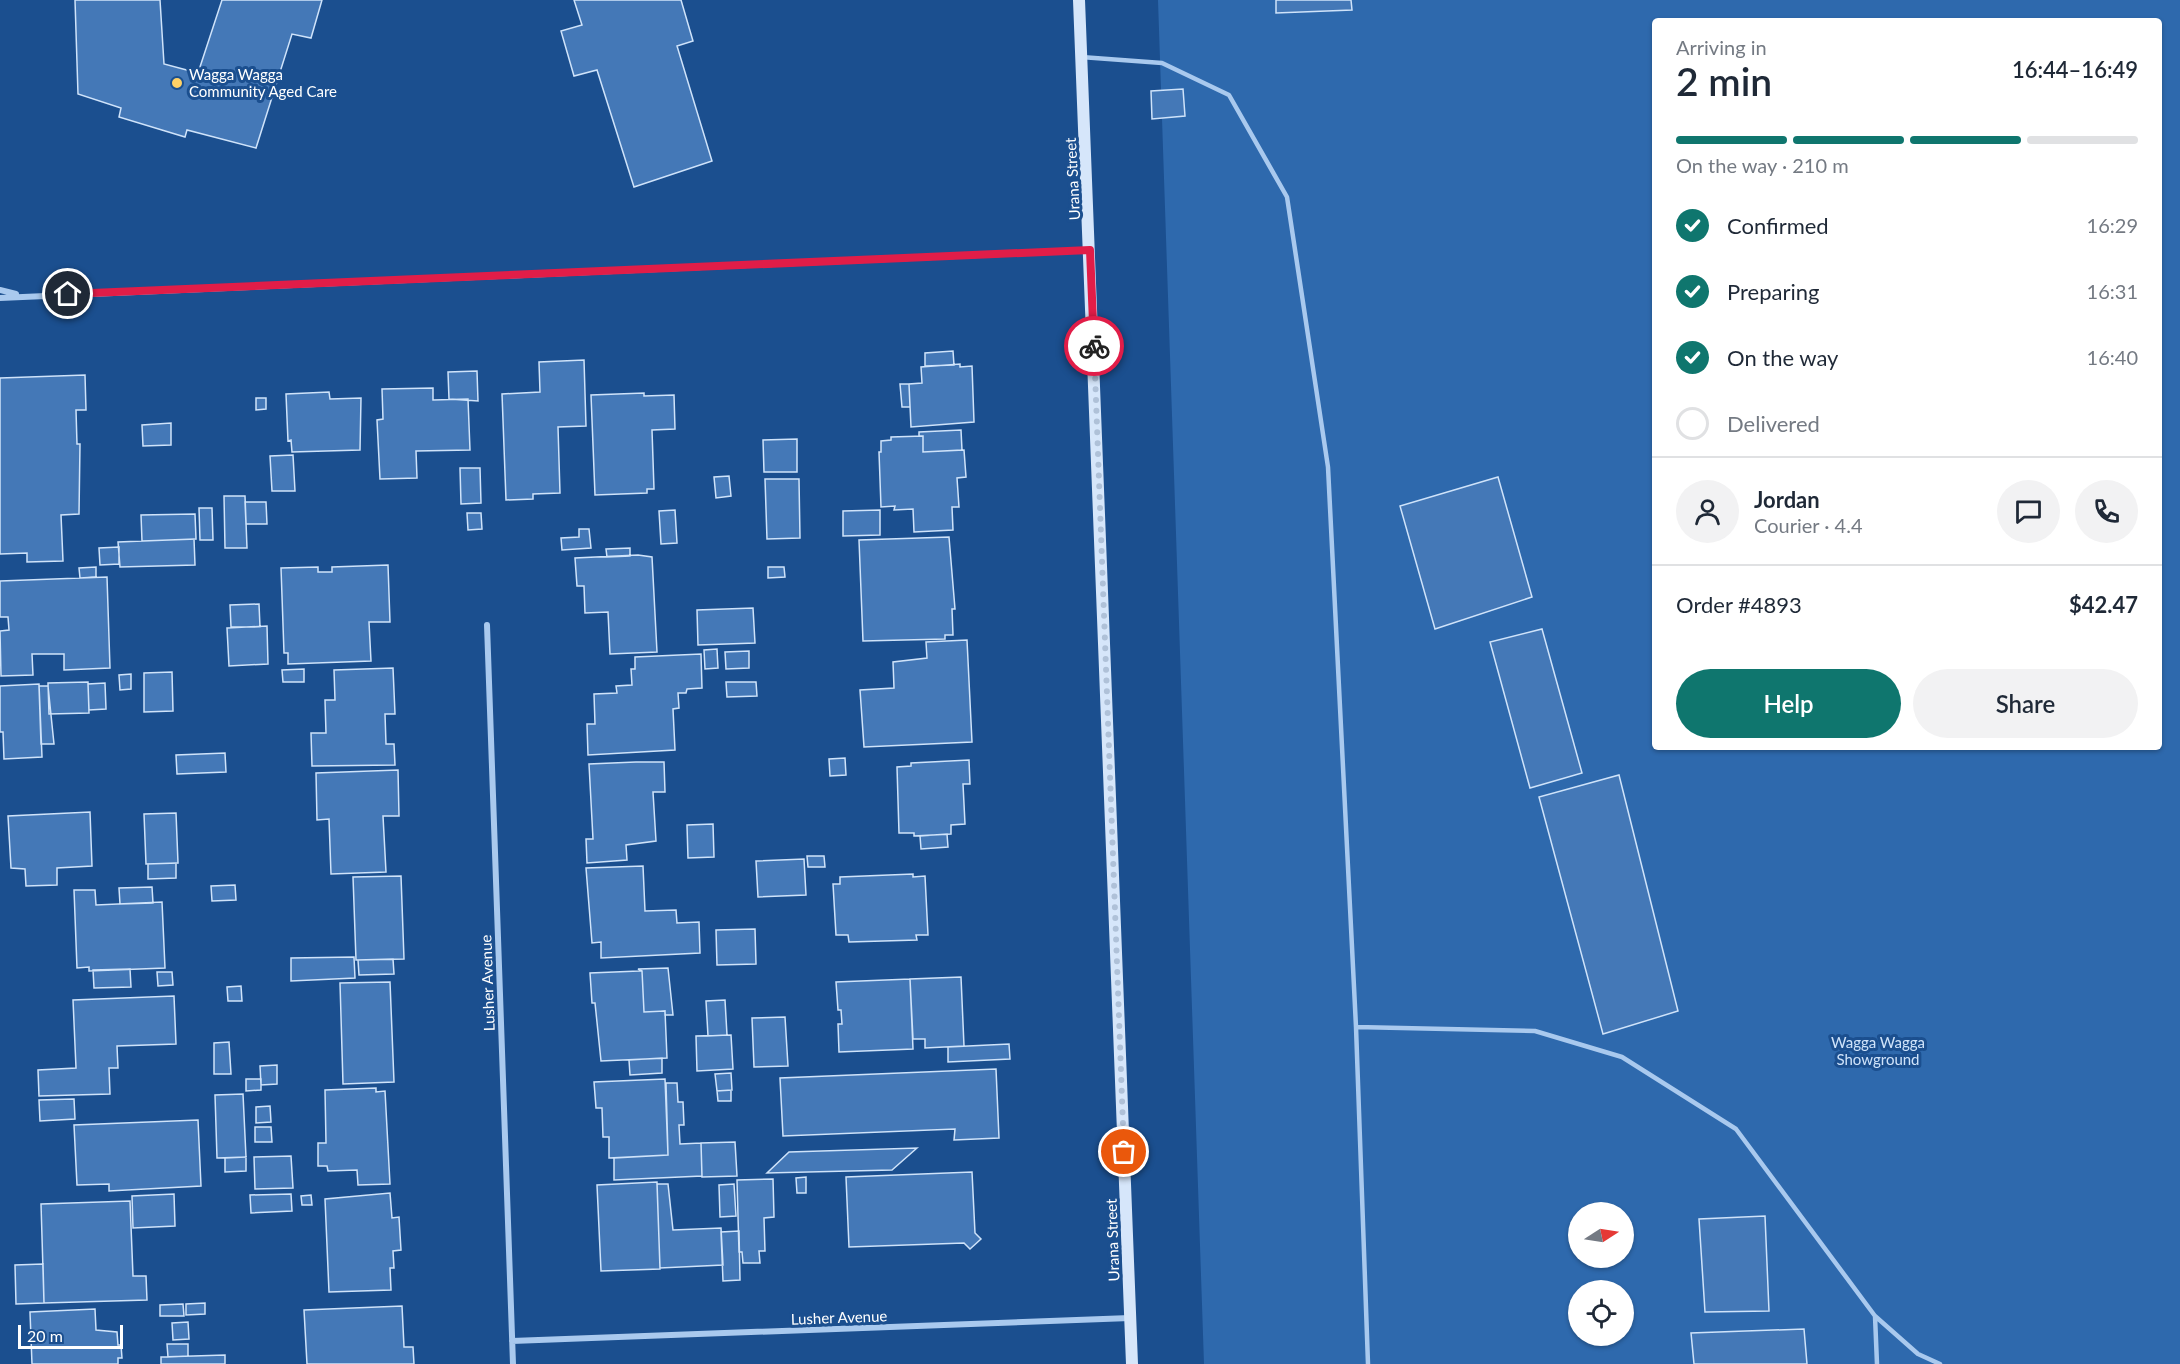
<!DOCTYPE html>
<meta charset="utf-8">
<style>
body{margin:0;font-family:Lato,sans-serif;background:#f2f2f3;color:#1f2937;height:100vh;display:flex;flex-direction:column;font-size:22px;white-space:nowrap}
*{box-sizing:border-box;margin:0}
p{font-size:20px;color:#747a83}
.icon{flex:none;width:33px;height:33px;fill:none;stroke:currentColor;stroke-width:2;stroke-linecap:round;stroke-linejoin:round}
.map{position:relative;flex:1;overflow:hidden}
.details{position:absolute;left:1652px;top:18px;width:510px;height:732px;display:flex;flex-direction:column;background:#fff;border-radius:6px;box-shadow:0 2px 4px #0004}
.details>*{flex:none}
.needle{width:39px;rotate:78deg}
.buttons{position:absolute;left:1568px;top:1202px;display:grid;gap:12px}
.buttons a{display:grid;place-items:center;width:66px;height:66px;border-radius:50%;background:#fff;box-shadow:0 2px 4px #0004;font-size:30px}
.scale{position:absolute;left:18px;bottom:15px;width:105px;box-sizing:border-box;padding-left:6px;border:3px solid #fff;border-top:0;font-size:16px;line-height:21px;white-space:nowrap;color:#fff;-webkit-text-stroke:4px #1b4f8f;paint-order:stroke}
.pin{position:absolute;display:grid;place-items:center;width:51px;height:51px;color:#fff;margin:-26px;border:3px solid #fff;border-radius:50%;box-shadow:0 2px 6px #0007}
.courier{position:absolute;display:grid;place-items:center;width:60px;height:60px;margin:-30px;border:4px solid #e11d48;border-radius:50%;background:#fff;color:#222;box-shadow:0 2px 8px #0007}
.overview em{font-style:normal;font-weight:600}
.overview div{display:flex;flex-direction:column-reverse}
.overview{display:flex;align-items:center;justify-content:space-between;height:102px;padding:0 24px}
h1{font-size:39px;font-weight:600;line-height:45px}
.bar{display:grid;grid-template-columns:repeat(4,1fr);gap:9px 6px;align-content:center;height:72px;padding:0 24px}
.bar i{height:8px;border-radius:4px;background:#e0e1e3}
.bar .active{background:#0f766e}
.bar p{grid-column:span 4}
.line{display:flex;align-items:center;gap:15px;padding:0 24px;border-top:2px solid #e0e1e3}
.line div{flex:1}
.round{display:grid;place-items:center;flex:none;width:63px;height:63px;border-radius:32px;background:#f2f2f3}
ol{padding:0 24px;list-style:none}
li{display:flex;align-items:center;gap:18px;height:66px}
li p{margin-inline-start:auto}
li .icon{padding:6px;border-radius:50%;background:#0f766e;color:#fff;stroke-width:4}
li:last-child{color:#747a83}
li i{width:33px;height:33px;border:3px solid #e0e1e3;border-radius:50%}
.button{display:flex;gap:12px;margin-top:auto;padding:12px 24px}
.button a{flex:1;height:69px;border-radius:36px;background:#0f766e;color:#fff;font-size:24px;font-weight:600;line-height:69px;text-align:center}
.button a+a{background:#f2f2f3;color:#1f2937}
.map>svg:first-child{display:block}
.green{fill:#2e69ad;fill-rule:evenodd}
.building{fill:#4478b7;stroke:#cfe3fa;stroke-width:1.5}
.lines{fill:none;stroke-linecap:round;stroke-linejoin:round}
.lane{stroke:#a9c9ee;stroke-width:4.5}
.street{stroke:#a9c9ee;stroke-width:6}
.secondary{stroke:#d6e6fa;stroke-width:12}
.done{stroke:#afc1d8;stroke-width:6;stroke-dasharray:0 10.8}
.route{stroke:#e11d48;stroke-width:8}
.poi-dot{fill:#ffd166;stroke:#1b4f8f;stroke-width:2}
.labels{text-anchor:middle;dominant-baseline:central;stroke-width:6;stroke-linejoin:round;paint-order:stroke}
.poi-label{font-size:15px;fill:#fff;stroke:#1b4f8f;text-anchor:start}
.street-label{font-size:15px;fill:#fff;stroke:#1b4f8f}
.park-label{font-size:15px;fill:#cfe3fa;stroke:#1b4f8f}
</style>
<div class="map">
<svg width="2180" height="1364" viewBox="0 0 2180 1364">
<rect width="100%" height="100%" fill="#1b4f8f"/>
<path class="green" d="M1158,0H2180V1364H1204ZM1654,21H2158V747H1654ZM1578,1212H1623V1257H1578ZM1578,1290H1623V1335H1578Z"/>
<path class="building" d="M75,0H160L164,64L198,73L222,0H322L311,38L292,34L256,148L187,130L185,137L119,117L121,108L78,94Z
M574,0H681L693,41L677,46L712,161L634,187L597,70L574,76L561,31L582,25Z
M1276,0H1351L1352,10L1276,13Z
M1183,89L1185,116L1152,119L1151,91Z
M953,351L954,365L925,366V353Z
M584,360L586,426L558,427L560,493L533,494V499L506,500L502,394L540,392L539,362Z
M960,364V367L972,366L974,422L911,427L909,384L922,383L921,367Z
M477,371L478,401L449,399L448,372Z
M85,375L86,410H76L77,444H80L79,514L61,515L63,561L27,562V553L0,554V378Z
M900,384H909L910,407H902Z
M433,388V400L468,399L470,450L416,451L417,478L380,479L377,420L383,419L382,389Z
M329,392L330,399L361,398L360,450L292,452L291,440L288,441L286,394Z
M644,393V396L674,395L675,429L652,430L654,489H647V493L595,495L591,395Z
M256,398H266V409L256,410Z
M171,423V445L143,446L142,425Z
M961,430L962,450L923,452V436H919V432Z
M923,436V452L964,450L966,477L957,478L959,507H952L953,530L914,532L913,509L894,510L895,506L881,507L879,452H881V441L891,440V437Z
M797,439V472H764L763,440Z
M293,455L295,491H272L270,456Z
M460,468H480L481,503L461,504Z
M729,476L731,496L716,498L714,477Z
M1498,477L1532,597L1435,629L1400,506Z
M765,479H799L800,538L767,539Z
M224,496H245L247,548H225Z
M245,502H266L267,524H246Z
M199,508H212L213,540H200Z
M675,510L677,543L661,544L659,511Z
M880,510V535L843,536V511Z
M467,513H481L482,529L468,530Z
M195,514L196,539L142,541L141,515Z
M579,529H589L591,548L562,550L561,538L579,537Z
M949,537L955,609H952L953,635H945V639L863,641L859,540Z
M194,539L195,565L120,567L118,542Z
M119,547V564L100,565L99,548Z
M630,548V556L607,557L606,549Z
M638,555L652,557L657,652L610,654L608,612L585,613L584,586H577L575,558Z
M388,565L390,622H369L371,661L288,664V653H284L281,568L318,567V572H332V567Z
M96,567V577L80,578L79,568Z
M768,567H784L785,577L768,578Z
M107,577L110,668L64,670V654H32L33,675L1,676L0,631L9,630L8,617H0V581Z
M259,604L260,627H231L230,605Z
M753,608L755,643L698,645L697,610Z
M267,626L268,664L229,666L227,628Z
M1542,629L1582,773L1530,788L1490,642Z
M967,640L972,742L864,747L860,690L894,688L893,662L927,658L926,642Z
M717,649L718,668L705,669L704,650Z
M749,651V668L726,669L725,652Z
M701,654L702,688L687,689L686,693H678L679,708L673,709L675,750L588,755L587,724H595L594,694L617,693L616,686L632,685L631,669H635V657Z
M393,668L395,714H385L386,744H394L395,765L312,766L311,733H326L325,700H335L334,670Z
M304,669V682H283L282,670Z
M172,672L173,711L144,712V673Z
M131,674V689L120,690L119,675Z
M88,682L89,713L49,714L48,683Z
M726,682H756L757,696L727,697Z
M105,683L106,709L89,710L88,684Z
M39,684L42,757L4,759L3,732H0V686Z
M39,686H48L54,744H41Z
M225,753L226,772L177,774L176,755Z
M845,758L846,775L830,776L829,759Z
M969,760L970,784H963L965,824L951,825V834L914,836V833H899L897,767L911,766V763Z
M636,762H664L665,792H653L656,841L626,845L627,860L587,863L586,839H593L589,764Z
M398,770L399,816H383L386,872L331,874L329,819L317,820L316,773Z
M1619,775L1678,1011L1603,1034L1539,797Z
M90,812L92,866L57,868V885L26,886L25,869L11,868L8,816Z
M176,813L178,863L146,864L144,814Z
M713,824L714,857L688,858L687,825Z
M947,834L948,847L921,849L920,836Z
M807,856H824L825,867H808Z
M804,859L806,895L758,897L756,861Z
M176,863V878L148,879V864Z
M643,866L645,911L676,910L677,923L699,922L700,953L601,958V942L592,943L586,868Z
M913,874V877L925,876L928,935H916L917,940L849,942L848,935H836L833,884H840V877Z
M401,876L404,959L356,960L353,877Z
M235,885L236,900L212,901L211,886Z
M152,887L153,903L120,904L119,888Z
M74,890H95L96,905L162,902L165,968L89,971V967L77,968Z
M755,929L756,964L717,965L716,930Z
M354,957L355,978L291,981V958Z
M393,959L394,974L359,975L358,960Z
M668,968L673,1015H665V1011L644,1012L642,971L638,969Z
M130,969L131,987L94,988L93,970Z
M639,971H642L644,1012L665,1011L667,1058L601,1061L595,1003H592L590,973Z
M157,972H172L173,985L158,986Z
M961,977L964,1046L925,1048V1039H913L910,979Z
M910,979L913,1049L839,1052L838,1024H842L841,1010H838L836,982Z
M390,982L394,1082L343,1084L340,983Z
M241,986L242,1001H228L227,987Z
M174,996L176,1044L117,1046L118,1068H109L110,1094L39,1096L38,1070L76,1068L73,1000Z
M725,1000L727,1035L708,1036L706,1001Z
M785,1017L788,1066L754,1067L752,1018Z
M731,1035L733,1069L697,1071L696,1036Z
M229,1042L231,1074H214V1043Z
M1009,1044L1010,1059L948,1062V1047Z
M662,1058V1073L630,1075L629,1060Z
M277,1065V1084L261,1085L260,1066Z
M996,1069L999,1138L954,1140L955,1129L783,1136L780,1078Z
M731,1073L732,1090L717,1091L715,1074Z
M246,1079H261V1090L246,1091Z
M665,1079L668,1155L609,1158V1137H603L602,1108H596L594,1082Z
M666,1083H677L678,1102H683L684,1125H679L680,1144L701,1143L702,1176L614,1180V1158L668,1155Z
M376,1088V1092L385,1091L390,1184L358,1185L357,1170L328,1171L327,1166H318V1143H326L325,1090Z
M731,1090V1101H718L717,1091Z
M243,1094L246,1157L217,1158L215,1095Z
M74,1099L75,1119L40,1121L39,1100Z
M270,1106L271,1122L256,1123V1107Z
M198,1120L201,1186L109,1191V1184L77,1185L74,1125Z
M255,1127H271L272,1142H255Z
M735,1142L737,1176L702,1177L701,1143Z
M917,1148L892,1170L767,1173L789,1152Z
M291,1156L293,1188L255,1189L254,1157Z
M246,1157V1171L225,1172V1158Z
M972,1172L975,1233L981,1239L970,1249L964,1243L849,1247L846,1177Z
M806,1177V1193H797L796,1178Z
M773,1179L774,1217L764,1218L765,1251H759L760,1263H743L742,1252H739L737,1180Z
M657,1182L660,1269L601,1271L597,1185Z
M657,1184H668L673,1230L721,1228L723,1265L660,1268Z
M734,1184L736,1216L720,1217L719,1185Z
M390,1193L392,1218L399,1217L401,1250L393,1251L394,1268H390L391,1290L329,1292L325,1199Z
M174,1194L175,1226L133,1228L132,1196Z
M291,1194L292,1211L251,1213L250,1195Z
M311,1195L312,1205H302L301,1196Z
M130,1201L133,1276H146L147,1300L44,1303L41,1204Z
M1765,1216L1769,1311L1705,1312L1699,1219Z
M739,1231L740,1280L723,1281L721,1232Z
M43,1264L44,1303L16,1304L15,1265Z
M205,1303V1314L186,1315V1304Z
M183,1304L184,1316H160V1305Z
M402,1306L404,1347H413L414,1364H307L304,1310Z
M95,1309L96,1330L117,1332L118,1345H121L122,1358H118V1364H32L30,1312Z
M188,1322L189,1339L173,1340L172,1323Z
M1804,1329L1807,1364H1694L1691,1333Z
M167,1344H188V1356L168,1357Z
M225,1355V1364H161V1357Z"/>
<g class="lines">
<path class="lane" d="M1081,57L1162,63L1229,95L1287,197L1328,467L1356,1027L1368,1364
M1356,1027L1535,1031L1622,1057L1736,1129L1875,1316L1918,1354L1940,1364
M1875,1316L1877,1364"/>
<path class="street" d="M0,290L16,294
M0,298L1090,250
M487,625L513,1364
M512,1341L1130,1318"/>
<path class="secondary" d="M1079,0L1132,1364"/>
</g>
<g class="lines">
<path class="done" d="M1094,346L1124,1152"/>
<path class="route" d="M68,294L1090,250L1094,346"/>
</g>
<circle class="poi-dot" cx="177" cy="83" r="6"/>
<g class="labels">
<g class="poi-label">
<text x="189" y="74">Wagga Wagga<tspan x="189" dy="17">Community Aged Care</tspan></text>
</g>
<g class="street-label">
<text transform="translate(1072 179) rotate(-93)">Urana Street</text>
<text transform="translate(487 983) rotate(-92)">Lusher Avenue</text>
<text transform="translate(1112 1240) rotate(-92)">Urana Street</text>
<text transform="translate(839 1317) rotate(-2)">Lusher Avenue</text>
</g>
<g class="park-label">
<text x="1878" y="1042">Wagga Wagga<tspan x="1878" dy="17">Showground</tspan></text>
</g>
</g>
</svg>
<div class="buttons">
<a><svg class="needle" viewBox="-14 -14 28 28"><path d="M0-13l5 13h-10z" fill="#e53935"/><path d="M0 13l5-13h-10z" fill="#747a83"/></svg></a>
<a><svg class="icon" aria-label="locate" viewBox="0 0 24 24"><circle cx="12" cy="12" r="6"/><path d="M12 2v4M12 18v4M2 12h4M18 12h4"/></svg></a>
</div>
<div class="scale">20 m</div>
<div class="pin" style="left:1124px;top:1152px;background:#ea580c"><svg class="icon" aria-label="bag" viewBox="0 0 24 24"><path d="M5 8h14l-1 12H6zM9 8a3 3 0 0 1 6 0"/></svg></div>
<div class="pin" style="left:68px;top:294px;background:#1f2937"><svg class="icon" aria-label="home" viewBox="0 0 24 24"><path d="M3 11l9-7 9 7M6 9v11h12V9"/></svg></div>
<div class="courier" style="left:1094px;top:346px"><svg class="icon" aria-label="bike" viewBox="0 0 24 24"><circle cx="6" cy="16" r="4"/><circle cx="18" cy="16" r="4"/><path d="M6 16l4-8h5l3 8M10 8l3 8H6M13 5h3"/></svg></div>
<section class="details">
<div class="overview"><div><h1>2 min</h1><p>Arriving in</p></div><em>16:44–16:49</em></div>
<div class="bar"><i class="active"></i><i class="active"></i><i class="active"></i><i></i><p>On the way · 210 m</p></div>
<ol>
<li><svg class="icon" aria-label="check" viewBox="0 0 24 24"><path d="M5 12l5 5 9-10"/></svg>Confirmed<p>16:29</p></li>
<li><svg class="icon" aria-label="check" viewBox="0 0 24 24"><path d="M5 12l5 5 9-10"/></svg>Preparing<p>16:31</p></li>
<li><svg class="icon" aria-label="check" viewBox="0 0 24 24"><path d="M5 12l5 5 9-10"/></svg>On the way<p>16:40</p></li>
<li><i></i>Delivered</li>
</ol>
<div class="line" style="height:108px"><a class="round"><svg class="icon" aria-label="person" viewBox="0 0 24 24"><circle cx="12" cy="8" r="4"/><path d="M4 21q1-7 8-7t8 7"/></svg></a><div><b>Jordan</b><p>Courier · 4.4</p></div><a class="round"><svg class="icon" aria-label="chat" viewBox="0 0 24 24"><path d="M4 5h16v11H9l-5 4z"/></svg></a><a class="round"><svg class="icon" aria-label="phone" viewBox="0 0 24 24"><path d="M5 4h4l2 5-3 2q2 4 5 5l2-3 5 2v4C11 20 4 13 5 4z"/></svg></a></div>
<div class="line" style="height:78px"><div>Order #4893</div><b>$42.47</b></div>
<div class="button"><a>Help</a><a>Share</a></div>
</section>
</div>
